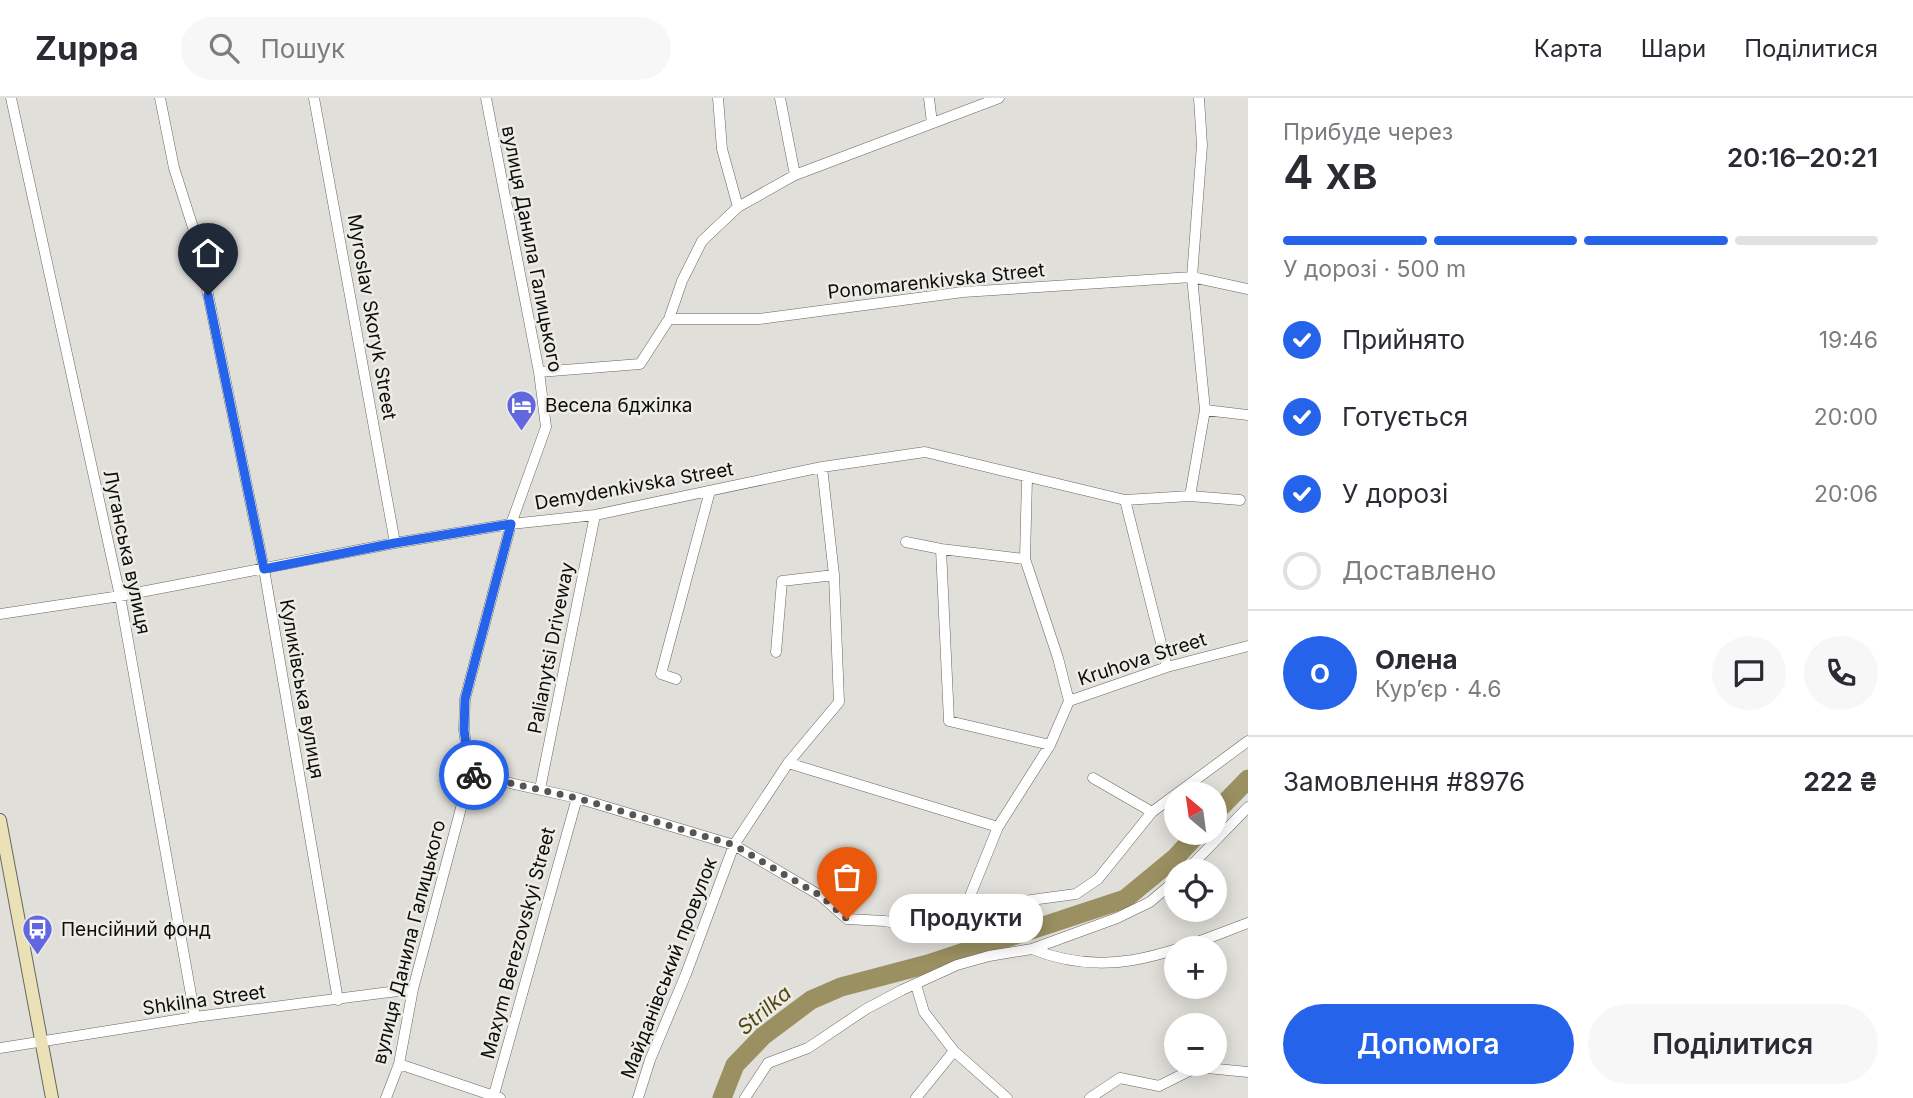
<!DOCTYPE html>
<html lang="uk">
<meta charset="utf-8">
<style>
body{margin:0;font-family:Inter,sans-serif;background:#f7f7f7;color:#2b2b33;height:100vh;display:flex;flex-direction:column;font-size:26px;white-space:nowrap}
*{box-sizing:border-box;margin:0}
p{font-size:23px;color:#7c7c81}
.icon{flex:none;width:38px;height:38px;fill:none;stroke:currentColor;stroke-width:2;stroke-linecap:round;stroke-linejoin:round}
.map{position:relative;flex:1;overflow:hidden}
.side{display:flex;flex-direction:column;background:#fff;width:665px}
.side>*{flex:none}
.needle{width:46px;rotate:331deg}
.controls{position:absolute;left:1164px;top:684px;display:grid;gap:14px}
.controls a{display:grid;place-items:center;width:63px;height:63px;border-radius:50%;background:#fff;box-shadow:0 4px 18px #0003;font-size:35px}
.pin{position:absolute;display:grid;place-items:center;width:60px;height:60px;color:#fff;margin:-72px -30px;border-radius:50% 50% 50% 0;rotate:-45deg;box-shadow:0 0 7px #0007}
.pin .icon{rotate:45deg}
.courier{position:absolute;display:grid;place-items:center;width:70px;height:70px;margin:-35px;border:5px solid #2563eb;border-radius:50%;background:#fff;color:#222;box-shadow:0 2px 9px #0007}
.bubble{position:absolute;height:49px;border-radius:24px;background:#fff;box-shadow:0 4px 18px #0003;font-size:23px;font-weight:600;line-height:49px;text-align:center}
.headline em{font-style:normal;font-weight:600}
.headline div{display:flex;flex-direction:column-reverse}
.headline{display:flex;align-items:center;justify-content:space-between;height:119px;padding:0 35px}
h1{font-size:46px;font-weight:600;line-height:52px}
.bar{display:grid;grid-template-columns:repeat(4,1fr);gap:10px 7px;align-content:center;height:84px;padding:0 35px}
.bar i{height:9px;border-radius:5px;background:#e1e1e2}
.bar .active{background:#2563eb}
.bar p{grid-column:span 4}
.line{display:flex;align-items:center;gap:18px;padding:0 35px;border-top:2px solid #e1e1e2}
.line div{flex:1}
.round{display:grid;place-items:center;flex:none;width:74px;height:74px;border-radius:37px;background:#f7f7f7}
ol{padding:0 35px;list-style:none}
li{display:flex;align-items:center;gap:21px;height:77px}
li p{margin-inline-start:auto}
li .icon{padding:7px;border-radius:50%;background:#2563eb;color:#fff;stroke-width:4}
li:last-child{color:#7c7c81}
li i{width:38px;height:38px;border:4px solid #e1e1e2;border-radius:50%}
.button{display:flex;gap:14px;margin-top:auto;padding:14px 35px}
.button a{flex:1;height:80px;border-radius:42px;background:#2563eb;color:#fff;font-size:28px;font-weight:600;line-height:80px;text-align:center}
.button a+a{background:#f7f7f7;color:#2b2b33}
header{display:flex;align-items:center;gap:42px;box-sizing:border-box;height:98px;padding:0 35px;background:#fff;border-bottom:2px solid #e1e1e2}
header strong{font-size:33px}
nav{display:flex;gap:38px;margin-inline-start:auto;font-size:24px}
.search{width:490px;height:63px;background:#f7f7f7;display:flex;align-items:center;gap:18px;box-sizing:border-box;padding:0 24px;border-radius:38px;color:#7c7c81;font-size:26px}
main{display:flex;flex:1;min-height:0}
.map>svg:first-child{display:block}
.lines{fill:none;stroke-linecap:round;stroke-linejoin:round}
.river{stroke:#9b9062;stroke-width:19}
.minor-casing{stroke:#676661;stroke-width:11}
.secondary-casing{stroke:#676661;stroke-width:14}
.minor{stroke:#fff;stroke-width:10}
.secondary{stroke:#eae2b6;stroke-width:12}
.done{stroke:#575653;stroke-width:7;stroke-dasharray:0 12.6}
.route{stroke:#2563eb;stroke-width:9}
.labels{text-anchor:middle;dominant-baseline:central;stroke-width:5;stroke-linejoin:round;paint-order:stroke}
.street-label{font-size:19px;fill:#0d0d0b;stroke:#edece7}
.poi-label{font-size:19px;fill:#0d0d0b;stroke:#edece7;text-anchor:start}
.water-label{font-size:21px;font-style:italic;fill:#55480e;stroke:#edece7}
</style>
<header>
<strong>Zuppa</strong>
<div class="search"><svg class="icon" aria-label="search" viewBox="0 0 24 24"><circle cx="10" cy="10" r="6"/><path d="M15 15l6 6"/></svg>Пошук</div>
<nav><a>Карта</a><a>Шари</a><a>Поділитися</a></nav>
</header>
<main>
<div class="map">
<svg width="1248" height="1000" viewBox="0 0 1248 1000">
<rect width="100%" height="100%" fill="#e0dfd9"/>
<g class="lines">
<path class="river" d="M1214,716L1248,681
M722,1000L735,967L763,938L811,902L841,889L928,866L1125,801L1176,759L1198,735"/>
<defs>
<path id="minor" d="M11,0L120,498L195,919
M160,0L174,70L197,142L264,471L338,902
M314,0L395,445
M718,0L722,51L738,109
M780,0L795,77
M929,0L932,25
M669,221H759L963,194L1192,179L1248,191
M539,274L640,266L669,221L682,183L702,143L738,109L795,77L999,0
M1205,312L1248,317
M1027,380L1025,461L1058,560L1069,603
M1190,398L1205,312L1192,179L1202,47L1199,0
M1125,402L1167,569
M906,444L941,451L1025,461
M941,451L949,623L1050,647
M0,516L120,498L395,445L511,426L595,417L822,369L925,354L1125,402L1190,398L1240,402
M776,554L782,483L834,477
M676,581L661,576L710,393
M788,665L998,729
M470,676L577,700L734,747L821,798L847,821L885,823L943,836L1031,802L1076,796L1098,781L1152,714L1248,643
M1093,680L1152,714
M540,691L595,417
M1185,774L1248,709
M957,830L998,729L1050,647L1069,603L1167,569L1248,548
M1032,851C1111,883 1173,853 1248,825
M916,887L924,914L954,953L1007,1000
M0,950L195,919L413,891
M399,966L500,1000
M386,1000L399,966L413,891L470,676L464,632L465,601L511,426L546,329L539,274L486,0
M493,1000L577,700
M638,1000L650,962L686,876L734,747L788,665L839,604L834,477L822,369
M745,1000L768,965L808,950L866,911L902,892L957,867L989,858L1032,851L1117,820L1150,804L1176,782
M916,1000L954,953
M1090,1000L1120,980L1159,988L1197,969L1248,974"/>
<path id="secondary" d="M0,722L52,1000"/>
</defs>
<use href="#minor" class="minor-casing"/>
<use href="#secondary" class="secondary-casing"/>
<use href="#minor" class="minor"/>
<use href="#secondary" class="secondary"/>
</g>
<g class="lines">
<path class="done" d="M474,677L577,700L734,747L821,798L847,821"/>
<path class="route" d="M208,197L264,471L395,445L511,426L465,601L464,632L470,676L474,677"/>
</g>
<defs>
<symbol id="hotel-pin" viewBox="-11 -11 22 30"><path d="M0 17L-7.5 6A9.5 9.5 0 1 1 7.5 6Z" fill="#6067df" stroke="#edece7"/><path d="M-6-4.5h1.5V1H6V5H4.5V3h-9V5H-6ZM-4 0a1.8 1.8 0 1 1 3.6 0ZM.5 0V-2.5h3Q6-2.5 6 0Z" fill="#fff"/></symbol>
<symbol id="bus-pin" viewBox="-11 -11 22 30"><path d="M0 17L-7.5 6A9.5 9.5 0 1 1 7.5 6Z" fill="#6067df" stroke="#edece7"/><path d="M-5-6H5V4H4V6H2V4H-2V6H-4V4H-5ZM-3.5-4V0h7V-4ZM-3.5 1.2v1.5H-2V1.2ZM2 1.2v1.5H3.5V1.2Z" fill="#fff"/></symbol>
</defs>
<g fill-rule="evenodd">
<use href="#hotel-pin" x="504" y="290" width="35" height="47"/>
<use href="#bus-pin" x="20" y="814" width="35" height="47"/>
</g>
<g class="labels">
<g class="street-label">
<text transform="translate(532 151) rotate(79)">вулиця Данила Галицького</text>
<text transform="translate(936 183) rotate(-6)">Ponomarenkivska Street</text>
<text transform="translate(372 219) rotate(80)">Myroslav Skoryk Street</text>
<text transform="translate(634 388) rotate(-10)">Demydenkivska Street</text>
<text transform="translate(127 454) rotate(78)">Луганська вулиця</text>
<text transform="translate(551 550) rotate(-79)">Palianytsi Driveway</text>
<text transform="translate(1142 561) rotate(-18)">Kruhova Street</text>
<text transform="translate(302 591) rotate(80)">Куликівська вулиця</text>
<text transform="translate(409 844) rotate(-76)">вулиця Данила Галицького</text>
<text transform="translate(518 845) rotate(-75)">Maxym Berezovskyi Street</text>
<text transform="translate(669 870) rotate(-69)">Майданівський провулок</text>
<text transform="translate(204 902) rotate(-8)">Shkilna Street</text>
</g>
<g class="poi-label">
<text x="545" y="307">Весела бджілка</text>
<text x="61" y="831">Пенсійний фонд</text>
</g>
<g class="water-label">
<text transform="translate(764 912) rotate(-40)">Strilka</text>
</g>
</g>
</svg>
<div class="controls">
<a><svg class="needle" viewBox="-14 -14 28 28"><path d="M0-13l5 13h-10z" fill="#e53935"/><path d="M0 13l5-13h-10z" fill="#7c7c81"/></svg></a>
<a><svg class="icon" aria-label="locate" viewBox="0 0 24 24"><circle cx="12" cy="12" r="6"/><path d="M12 2v4M12 18v4M2 12h4M18 12h4"/></svg></a>
<a>+</a>
<a>−</a>
</div>
<div class="pin" style="left:847px;top:821px;background:#ea580c"><svg class="icon" aria-label="bag" viewBox="0 0 24 24"><path d="M5 8h14l-1 12H6zM9 8a3 3 0 0 1 6 0"/></svg></div>
<div class="pin" style="left:208px;top:197px;background:#1f2937"><svg class="icon" aria-label="home" viewBox="0 0 24 24"><path d="M3 11l9-7 9 7M6 9v11h12V9"/></svg></div>
<div class="courier" style="left:474px;top:677px"><svg class="icon" aria-label="bike" viewBox="0 0 24 24"><circle cx="6" cy="16" r="4"/><circle cx="18" cy="16" r="4"/><path d="M6 16l4-8h5l3 8M10 8l3 8H6M13 5h3"/></svg></div>
<div class="bubble" style="left:889px;top:796px;width:154px">Продукти</div>
</div>
<section class="side">
<div class="headline"><div><h1>4 хв</h1><p>Прибуде через</p></div><em>20:16–20:21</em></div>
<div class="bar"><i class="active"></i><i class="active"></i><i class="active"></i><i></i><p>У дорозі · 500 m</p></div>
<ol>
<li><svg class="icon" aria-label="check" viewBox="0 0 24 24"><path d="M5 12l5 5 9-10"/></svg>Прийнято<p>19:46</p></li>
<li><svg class="icon" aria-label="check" viewBox="0 0 24 24"><path d="M5 12l5 5 9-10"/></svg>Готується<p>20:00</p></li>
<li><svg class="icon" aria-label="check" viewBox="0 0 24 24"><path d="M5 12l5 5 9-10"/></svg>У дорозі<p>20:06</p></li>
<li><i></i>Доставлено</li>
</ol>
<div class="line" style="height:126px"><b class="round" style="background:#2563eb;color:#fff">О</b><div><b>Олена</b><p>Кур’єр · 4.6</p></div><a class="round"><svg class="icon" aria-label="chat" viewBox="0 0 24 24"><path d="M4 5h16v11H9l-5 4z"/></svg></a><a class="round"><svg class="icon" aria-label="phone" viewBox="0 0 24 24"><path d="M5 4h4l2 5-3 2q2 4 5 5l2-3 5 2v4C11 20 4 13 5 4z"/></svg></a></div>
<div class="line" style="height:91px"><div>Замовлення #8976</div><b>222 ₴</b></div>
<div class="button"><a>Допомога</a><a>Поділитися</a></div>
</section>
</main>
